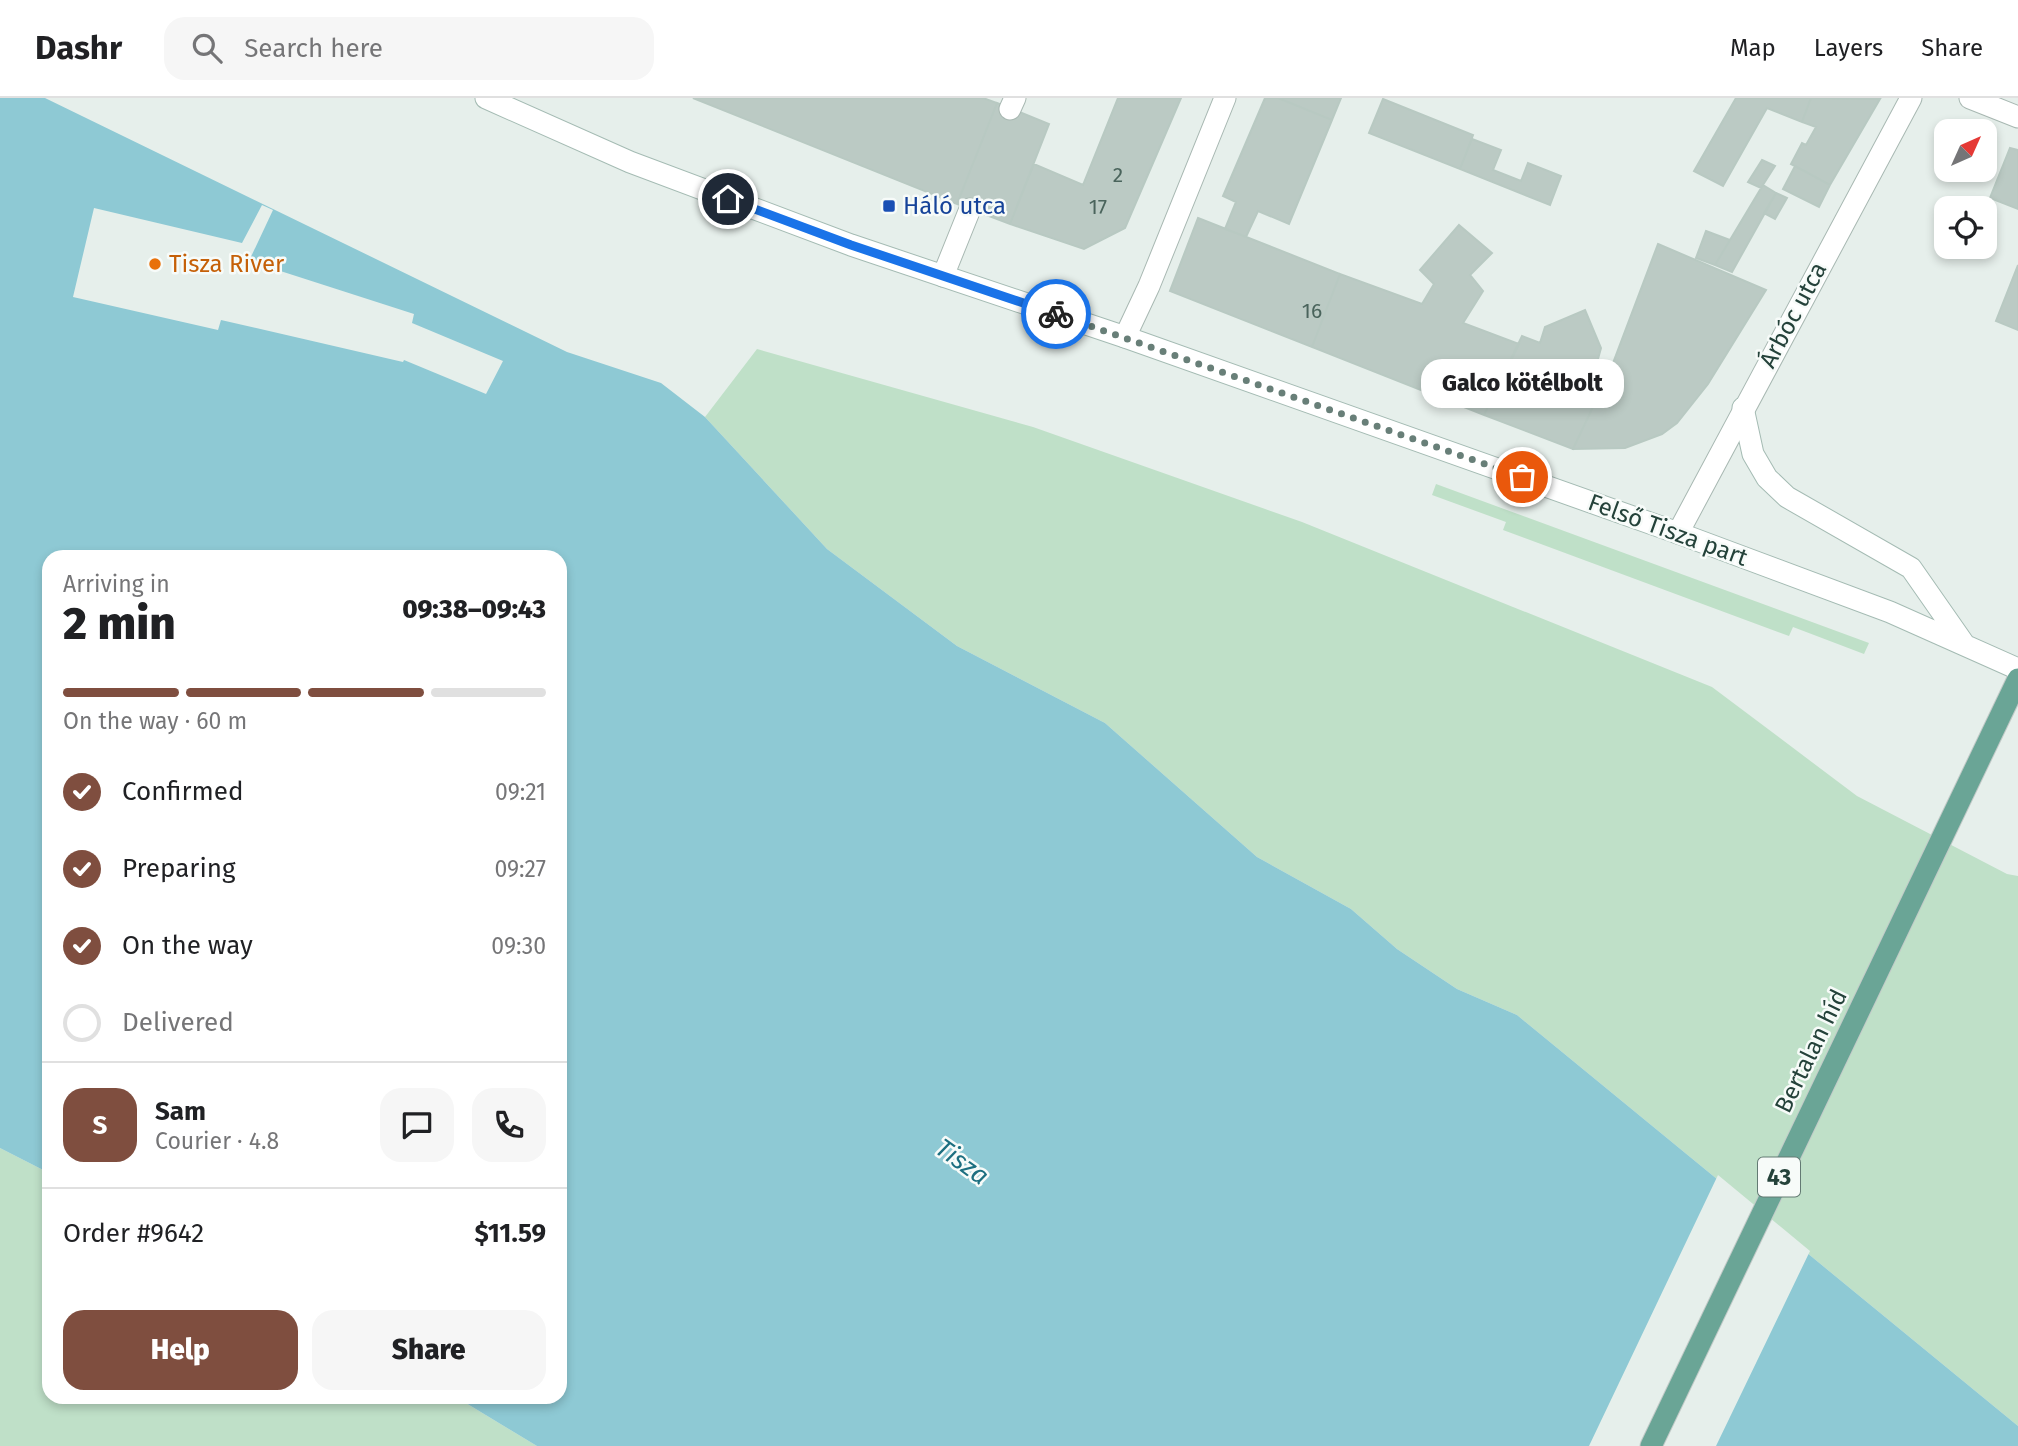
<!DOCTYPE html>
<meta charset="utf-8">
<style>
body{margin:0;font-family:"Fira Sans",sans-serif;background:#f6f6f6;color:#202124;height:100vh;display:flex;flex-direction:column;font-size:26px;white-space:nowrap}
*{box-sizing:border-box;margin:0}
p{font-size:23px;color:#757577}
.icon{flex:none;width:38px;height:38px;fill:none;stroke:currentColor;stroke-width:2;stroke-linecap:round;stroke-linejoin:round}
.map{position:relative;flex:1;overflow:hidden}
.details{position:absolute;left:42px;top:452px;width:525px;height:854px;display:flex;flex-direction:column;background:#fff;border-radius:21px;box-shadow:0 4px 10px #0003}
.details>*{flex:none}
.needle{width:46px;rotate:45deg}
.controls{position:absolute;left:1934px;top:21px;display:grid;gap:14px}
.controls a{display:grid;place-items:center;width:63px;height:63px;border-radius:14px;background:#fff;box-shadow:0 4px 10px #0003;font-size:35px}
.pin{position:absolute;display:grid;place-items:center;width:60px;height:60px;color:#fff;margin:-30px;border:4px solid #fff;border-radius:50%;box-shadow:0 2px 7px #0007}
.courier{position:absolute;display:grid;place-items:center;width:70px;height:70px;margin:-35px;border:5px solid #1a73e8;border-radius:50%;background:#fff;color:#222;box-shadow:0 2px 9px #0007}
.bubble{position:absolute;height:49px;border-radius:21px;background:#fff;box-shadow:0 4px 10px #0003;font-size:23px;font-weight:800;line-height:49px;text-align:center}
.head em{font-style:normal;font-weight:800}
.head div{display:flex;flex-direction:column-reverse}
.head{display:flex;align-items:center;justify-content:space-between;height:119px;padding:0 21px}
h1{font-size:46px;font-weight:800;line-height:52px}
.bar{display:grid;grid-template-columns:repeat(4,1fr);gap:10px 7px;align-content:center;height:84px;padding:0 21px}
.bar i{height:9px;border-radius:5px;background:#e0e0e0}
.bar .active{background:#7f4e3f}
.bar p{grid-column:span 4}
.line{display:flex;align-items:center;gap:18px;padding:0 21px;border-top:2px solid #e0e0e0}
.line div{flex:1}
.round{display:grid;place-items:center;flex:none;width:74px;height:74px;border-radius:21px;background:#f6f6f6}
ol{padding:0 21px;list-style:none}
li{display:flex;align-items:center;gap:21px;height:77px}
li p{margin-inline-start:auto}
li .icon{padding:7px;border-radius:50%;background:#7f4e3f;color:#fff;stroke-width:4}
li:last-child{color:#757577}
li i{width:38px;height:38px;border:4px solid #e0e0e0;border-radius:50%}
.primary-button{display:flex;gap:14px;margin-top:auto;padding:14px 21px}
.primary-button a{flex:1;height:80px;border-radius:21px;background:#7f4e3f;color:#fff;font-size:28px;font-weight:800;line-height:80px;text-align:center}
.primary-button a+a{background:#f6f6f6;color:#202124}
header{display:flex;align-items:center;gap:42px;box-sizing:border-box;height:98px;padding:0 35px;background:#fff;border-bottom:2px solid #e0e0e0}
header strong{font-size:33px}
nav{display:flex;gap:38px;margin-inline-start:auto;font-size:24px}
.search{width:490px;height:63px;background:#f6f6f6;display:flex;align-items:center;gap:18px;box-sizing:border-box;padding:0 24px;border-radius:21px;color:#757577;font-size:26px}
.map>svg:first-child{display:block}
.green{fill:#bfe0c8}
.water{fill:#8ec9d4}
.pier{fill:#e6efeb}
.building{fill:#bbcac4;stroke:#b8c9c2;stroke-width:2}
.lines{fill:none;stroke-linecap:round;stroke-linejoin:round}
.lane-casing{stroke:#a8b8b2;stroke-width:23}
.street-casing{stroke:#a8b8b2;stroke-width:23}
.secondary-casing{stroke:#a4bbb3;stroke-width:23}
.primary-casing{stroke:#c2cac8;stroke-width:23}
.lane{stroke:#fff;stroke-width:21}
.street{stroke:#fff;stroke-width:21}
.secondary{stroke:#fff;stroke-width:21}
.primary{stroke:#6aa596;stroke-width:21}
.done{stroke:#687f78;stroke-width:7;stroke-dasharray:0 12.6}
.route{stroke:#1a73e8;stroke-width:9}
.transit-dot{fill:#1a4fb4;stroke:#f7fbf9;stroke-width:2.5}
.food-dot{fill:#e8710a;stroke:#f7fbf9;stroke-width:2.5}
.labels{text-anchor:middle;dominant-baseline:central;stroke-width:5;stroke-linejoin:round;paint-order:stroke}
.number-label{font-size:21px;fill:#4a645c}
.shield{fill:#f7fbf9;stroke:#637a73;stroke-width:2}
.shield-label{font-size:23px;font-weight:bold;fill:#24423a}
.transit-label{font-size:24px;fill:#164399;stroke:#f7fbf9;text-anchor:start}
.food-label{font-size:24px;fill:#c56008;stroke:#f7fbf9;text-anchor:start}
.street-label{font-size:24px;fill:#24423a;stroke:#f7fbf9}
.water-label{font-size:26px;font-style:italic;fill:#1c6f80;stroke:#f7fbf9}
</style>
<header>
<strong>Dashr</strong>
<div class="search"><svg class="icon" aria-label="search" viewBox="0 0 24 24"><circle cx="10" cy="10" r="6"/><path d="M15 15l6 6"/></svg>Search here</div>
<nav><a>Map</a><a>Layers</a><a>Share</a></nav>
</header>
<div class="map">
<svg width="2018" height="1348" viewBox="0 0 2018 1348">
<rect width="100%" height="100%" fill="#e6efeb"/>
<path class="green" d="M757,251L1033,329L1302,424L1712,589L1857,698L2007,776L2018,778V1328L1517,917L1457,891L1397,851L1351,811L1257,759L1105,625L957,548L827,451L705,319Z
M1436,386L1869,545L1864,556L1793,529L1789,538L1503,432L1506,424L1432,397Z
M0,1050L49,1075V1298L456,1299L537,1348H0Z"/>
<path class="water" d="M0,0H45L567,254L661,285L705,319L827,451L957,548L1105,625L1257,759L1351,811L1397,851L1457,891L1517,917L2018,1328V1348H537L456,1299L560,1298V458H49V1075L0,1050Z"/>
<path class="pier" d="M262,107L273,112L249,163L414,216L412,225L503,263L486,296L404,262L403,264L221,222L218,232L73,199L94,110L242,145Z
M1718,1077L1810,1153L1716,1348H1589Z"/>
<path class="building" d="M693,0H983L997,5L957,106Z
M1118,0H1181L1125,130L1084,151L1010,126L1034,66L1083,87Z
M1265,0H1278L1332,22L1289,126L1258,113L1246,139L1225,131L1236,104L1223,98Z
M1278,0H1341L1332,22Z
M1736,0H1811L1802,24L1767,10L1723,88L1694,73Z
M1811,0L1880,1L1830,87L1791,66L1802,45L1806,47L1816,29L1802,24Z
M1383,1L1473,37L1460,71L1369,35Z
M997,5L1049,26L1010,126L957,106Z
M1472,41L1501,52L1493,72L1521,83L1528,65L1561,78L1550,107L1460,71Z
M2010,50L2018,52V111L1990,100Z
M1762,62L1775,68L1761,90L1748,84Z
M1795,68L1830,87L1819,109L1783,91Z
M1763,87L1776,95L1732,174L1715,167Z
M1776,95L1787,100L1775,121L1764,115Z
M1198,120L1340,176L1312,249L1170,193Z
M1459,127L1492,155L1470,177L1483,193L1463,225L1519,246L1484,317L1312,249L1340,176L1422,206L1434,186L1420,172Z
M1706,133L1730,142L1715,167L1696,160Z
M1658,146L1766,192L1708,286L1677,325L1662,336L1625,350L1573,351L1610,273Z
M2018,167V232L1996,223Z
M1585,212L1601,250L1596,268L1610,273L1573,351L1484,317L1522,238L1540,245L1545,229Z"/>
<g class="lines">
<defs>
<path id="lane" d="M1010,11L1015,0
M943,178L970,111"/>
<path id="street" d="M1970,0L2018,19
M1125,239L1149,188L1225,0
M1678,435L1911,0"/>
<path id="secondary" d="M486,0L630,64L851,147L1125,239L1678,435L1890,514L2018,571
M1743,310L1753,356L1767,380L1787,399L1911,470L1964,546"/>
<path id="primary" d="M1651,1348L2018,581"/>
</defs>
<use href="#lane" class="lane-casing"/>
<use href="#street" class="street-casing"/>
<use href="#secondary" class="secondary-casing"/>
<use href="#primary" class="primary-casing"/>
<use href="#lane" class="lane"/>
<use href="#street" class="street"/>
<use href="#secondary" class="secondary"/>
<use href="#primary" class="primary"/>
</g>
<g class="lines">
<path class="done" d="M1056,216L1522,379"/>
<path class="route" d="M728,101L851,147L1056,216"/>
</g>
<rect class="transit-dot" x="882" y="101" width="14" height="14" rx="3.5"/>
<circle class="food-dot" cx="155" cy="166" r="7"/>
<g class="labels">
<g class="number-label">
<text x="1118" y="77">2</text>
<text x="1098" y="109">17</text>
<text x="1312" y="213">16</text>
</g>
<rect class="shield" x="1758" y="1059.5" width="42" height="39" rx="5"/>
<g class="shield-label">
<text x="1779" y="1079">43</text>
</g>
<g class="transit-label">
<text x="903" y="108">Háló utca</text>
</g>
<g class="food-label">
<text x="169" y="166">Tisza River</text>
</g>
<g class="street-label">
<text transform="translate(1793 217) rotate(-62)">Árbóc utca</text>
<text transform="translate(1668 432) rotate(20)">Felső Tisza part</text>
<text transform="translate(1811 953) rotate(-64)">Bertalan híd</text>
</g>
<g class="water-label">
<text transform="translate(962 1064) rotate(36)">Tisza</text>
</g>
</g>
</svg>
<div class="controls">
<a><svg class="needle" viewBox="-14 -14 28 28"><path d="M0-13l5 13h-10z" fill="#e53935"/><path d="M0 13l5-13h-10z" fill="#757577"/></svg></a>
<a><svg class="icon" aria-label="locate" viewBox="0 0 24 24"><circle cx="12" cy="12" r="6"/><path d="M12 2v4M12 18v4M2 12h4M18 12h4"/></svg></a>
</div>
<div class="pin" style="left:1522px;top:379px;background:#ea580c"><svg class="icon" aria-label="bag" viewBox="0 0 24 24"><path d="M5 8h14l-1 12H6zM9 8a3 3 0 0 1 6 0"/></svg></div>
<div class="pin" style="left:728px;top:101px;background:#1f2937"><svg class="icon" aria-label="home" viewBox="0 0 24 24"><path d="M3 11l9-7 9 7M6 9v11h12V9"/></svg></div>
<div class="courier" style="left:1056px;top:216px"><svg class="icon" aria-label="bike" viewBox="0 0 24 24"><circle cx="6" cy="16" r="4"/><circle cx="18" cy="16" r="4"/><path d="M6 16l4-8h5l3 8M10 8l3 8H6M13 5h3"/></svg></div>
<div class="bubble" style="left:1421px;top:261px;width:203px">Galco kötélbolt</div>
<section class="details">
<div class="head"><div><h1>2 min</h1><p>Arriving in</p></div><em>09:38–09:43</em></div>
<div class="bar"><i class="active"></i><i class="active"></i><i class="active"></i><i></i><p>On the way · 60 m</p></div>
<ol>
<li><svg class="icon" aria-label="check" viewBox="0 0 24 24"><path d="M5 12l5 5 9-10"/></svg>Confirmed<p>09:21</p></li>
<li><svg class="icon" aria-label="check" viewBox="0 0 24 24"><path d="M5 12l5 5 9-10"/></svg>Preparing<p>09:27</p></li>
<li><svg class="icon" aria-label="check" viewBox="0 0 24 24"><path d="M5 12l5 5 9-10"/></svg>On the way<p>09:30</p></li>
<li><i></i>Delivered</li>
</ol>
<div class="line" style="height:126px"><b class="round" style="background:#7f4e3f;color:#fff">S</b><div><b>Sam</b><p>Courier · 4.8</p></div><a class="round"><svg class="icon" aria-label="chat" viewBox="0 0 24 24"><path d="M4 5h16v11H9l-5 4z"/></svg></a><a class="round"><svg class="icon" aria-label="phone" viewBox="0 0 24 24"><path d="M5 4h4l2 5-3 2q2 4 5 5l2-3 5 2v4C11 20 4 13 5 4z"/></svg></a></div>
<div class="line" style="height:91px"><div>Order #9642</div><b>$11.59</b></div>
<div class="primary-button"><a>Help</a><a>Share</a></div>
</section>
</div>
